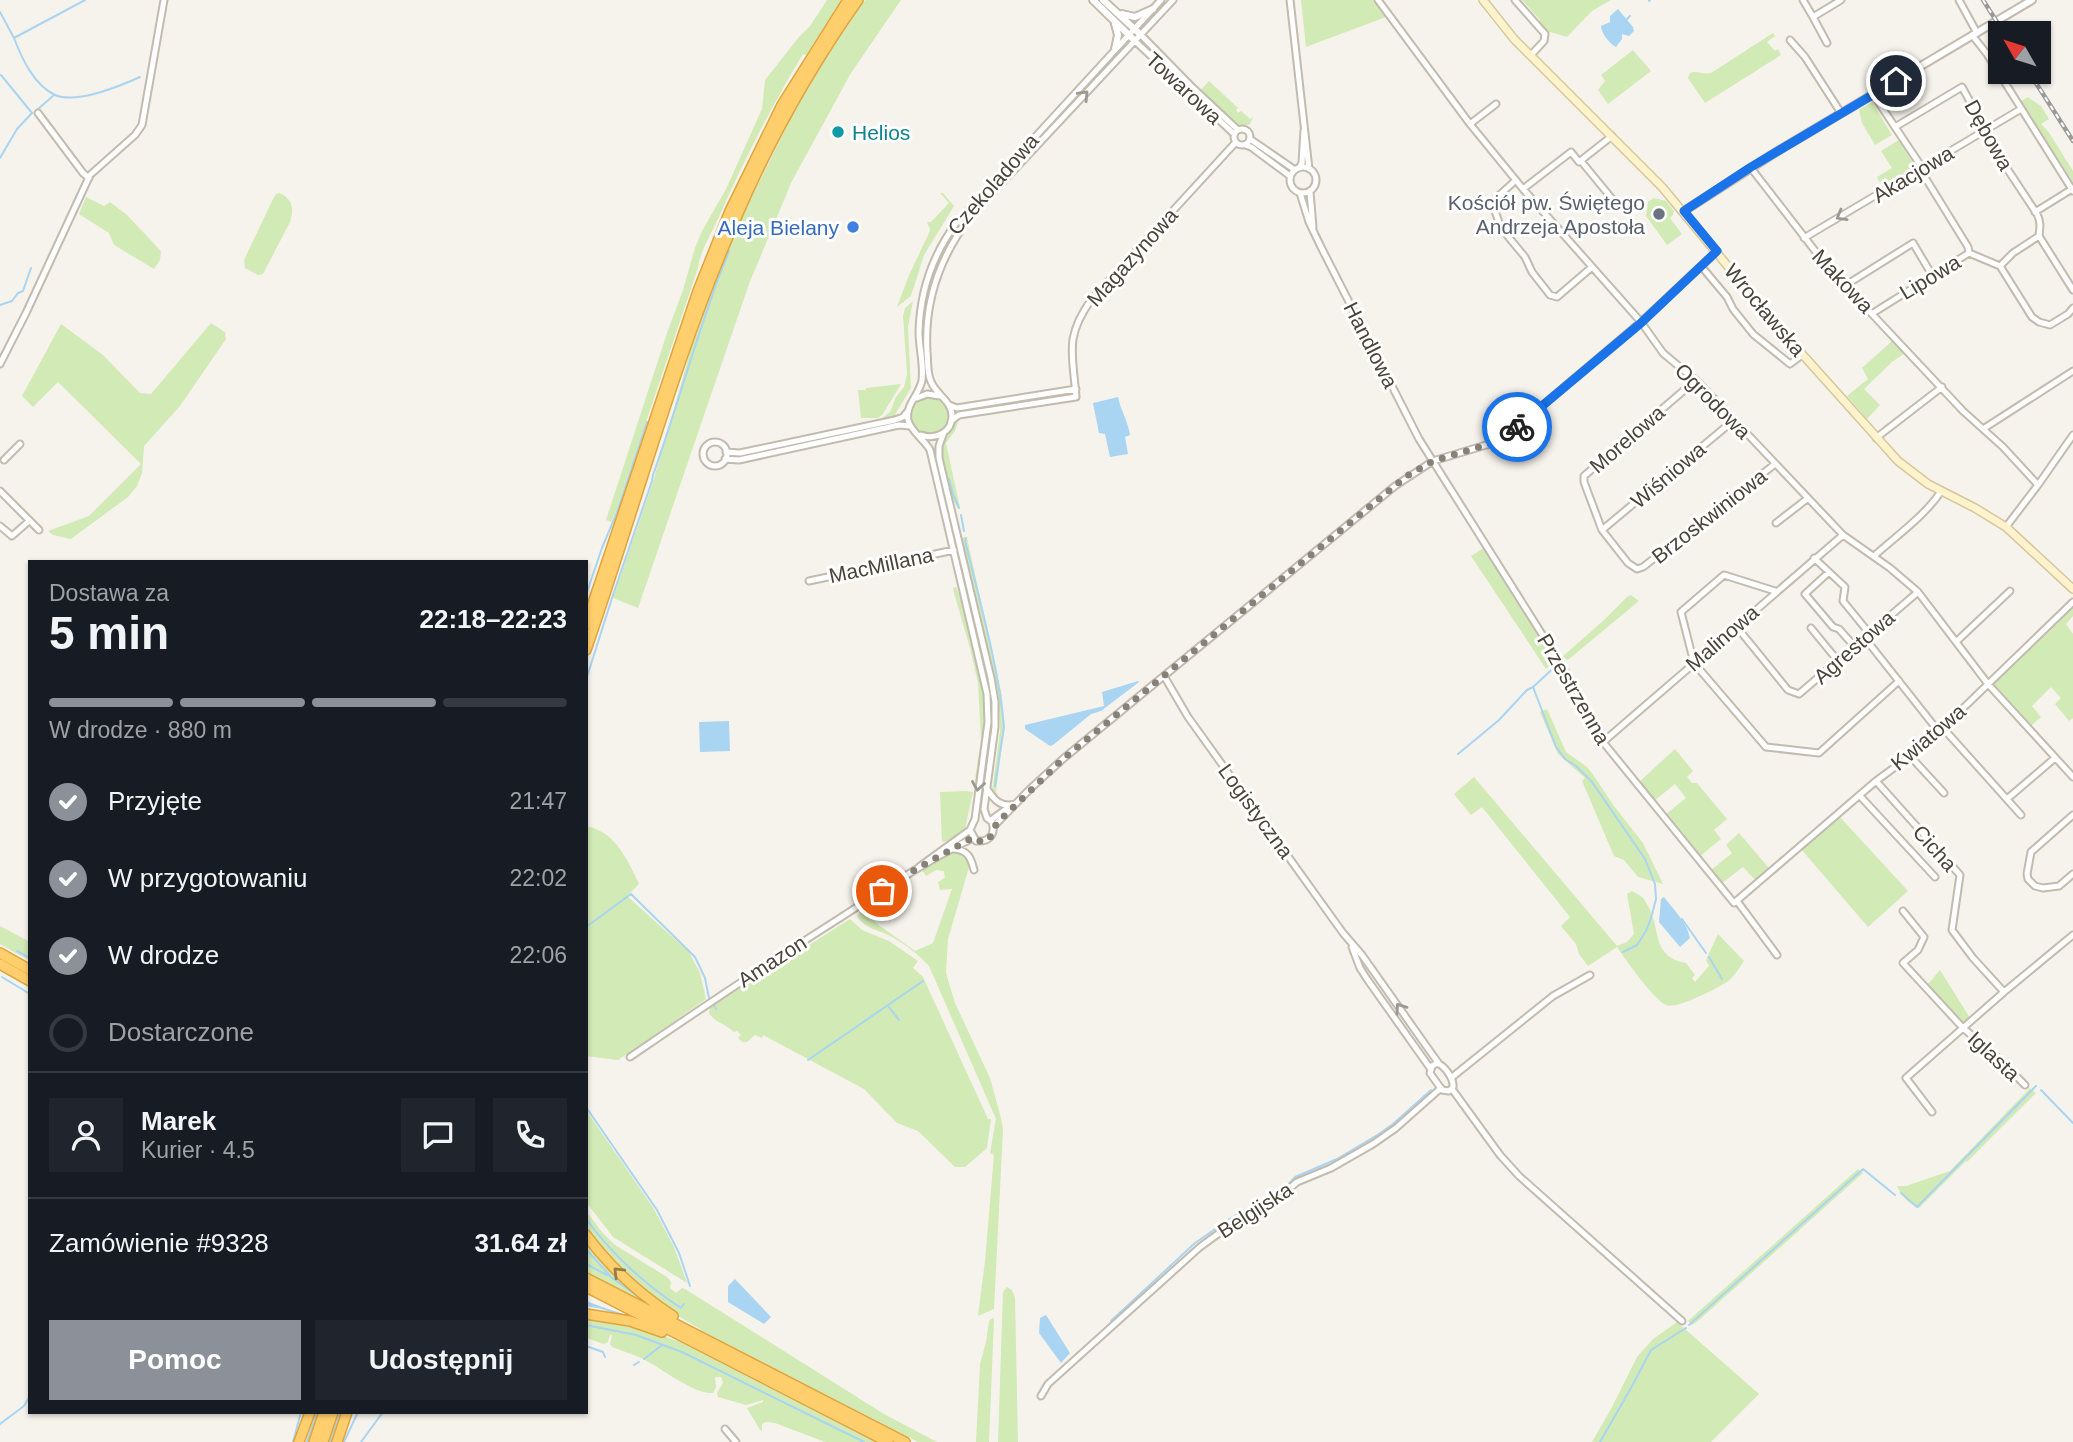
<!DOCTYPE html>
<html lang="pl">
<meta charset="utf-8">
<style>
body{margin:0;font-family:Arial,sans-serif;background:#20242c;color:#f1f3f6;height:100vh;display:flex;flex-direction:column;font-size:26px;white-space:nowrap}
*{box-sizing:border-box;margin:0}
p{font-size:23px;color:#9ea1a6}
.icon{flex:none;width:38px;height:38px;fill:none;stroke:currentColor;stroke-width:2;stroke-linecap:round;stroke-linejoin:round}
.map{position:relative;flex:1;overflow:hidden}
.side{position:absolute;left:28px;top:560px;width:560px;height:854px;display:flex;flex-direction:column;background:#171b24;border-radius:0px;box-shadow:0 2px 5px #0004}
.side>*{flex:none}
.needle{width:46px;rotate:309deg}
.fabs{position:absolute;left:1988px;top:21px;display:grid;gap:14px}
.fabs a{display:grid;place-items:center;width:63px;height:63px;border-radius:0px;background:#171b24;box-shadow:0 2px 5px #0004;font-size:35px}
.pin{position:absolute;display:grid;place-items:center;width:60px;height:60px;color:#fff;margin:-30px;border:4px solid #fff;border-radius:50%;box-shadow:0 2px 7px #0007}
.courier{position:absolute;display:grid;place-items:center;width:70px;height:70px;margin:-35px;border:5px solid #1a73e8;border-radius:50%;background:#fff;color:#222;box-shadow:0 2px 9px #0007}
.headline em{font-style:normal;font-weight:600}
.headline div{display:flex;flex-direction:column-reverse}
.headline{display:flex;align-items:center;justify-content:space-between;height:119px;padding:0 21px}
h1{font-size:46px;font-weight:600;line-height:52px}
.bar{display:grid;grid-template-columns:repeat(4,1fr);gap:10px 7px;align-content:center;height:84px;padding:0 21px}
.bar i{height:9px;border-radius:5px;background:#363941}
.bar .selected{background:#8c9099}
.bar p{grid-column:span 4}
.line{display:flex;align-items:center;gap:18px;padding:0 21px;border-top:2px solid #363941}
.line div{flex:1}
.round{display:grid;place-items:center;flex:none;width:74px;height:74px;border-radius:0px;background:#20242c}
ol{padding:0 21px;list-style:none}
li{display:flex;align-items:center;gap:21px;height:77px}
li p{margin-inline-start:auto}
li .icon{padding:7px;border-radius:50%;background:#8c9099;color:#fff;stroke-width:4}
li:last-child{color:#9ea1a6}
li i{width:38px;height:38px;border:4px solid #363941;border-radius:50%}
.primary-button{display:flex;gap:14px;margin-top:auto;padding:14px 21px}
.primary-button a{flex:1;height:80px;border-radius:0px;background:#8c9099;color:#fff;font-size:28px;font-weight:600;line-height:80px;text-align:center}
.primary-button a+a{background:#20242c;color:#f1f3f6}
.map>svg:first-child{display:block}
.green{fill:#d2eab5}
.water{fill:#a9d4f2}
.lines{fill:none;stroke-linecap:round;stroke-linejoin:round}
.stream{stroke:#a9d4f2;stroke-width:2}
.minor-casing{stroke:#c2bbae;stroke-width:9}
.tertiary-casing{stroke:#c2bbae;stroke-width:10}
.secondary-casing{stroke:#d6c79b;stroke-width:10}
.motorway-casing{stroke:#e0a43c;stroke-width:12}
.minor{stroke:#fff;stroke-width:5}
.tertiary{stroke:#fff;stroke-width:6}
.secondary{stroke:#fff3cd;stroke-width:7}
.motorway{stroke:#ffcf6e;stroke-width:9}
.rail-casing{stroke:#9a9a9a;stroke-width:4.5}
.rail{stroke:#fff;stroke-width:2;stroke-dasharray:5;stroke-linecap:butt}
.oneway{stroke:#9c9892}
.oneway2{stroke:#937c4e}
.done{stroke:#878178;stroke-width:7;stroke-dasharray:0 12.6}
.route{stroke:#1a73e8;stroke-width:9}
.culture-dot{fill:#0f9aa8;stroke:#fff;stroke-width:2.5}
.worship-dot{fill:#6b7280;stroke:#fff;stroke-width:2.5}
.shop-dot{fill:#3f7fe0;stroke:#fff;stroke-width:2.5}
.labels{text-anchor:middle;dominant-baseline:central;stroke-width:6;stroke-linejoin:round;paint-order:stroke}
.street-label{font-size:21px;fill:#4b4439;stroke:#fff}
.culture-label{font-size:21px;fill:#0d838f;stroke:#fff;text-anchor:start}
.worship-label{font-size:21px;fill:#5b616d;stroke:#fff;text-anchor:end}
.shop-label{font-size:21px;fill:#366cbe;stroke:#fff;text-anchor:end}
</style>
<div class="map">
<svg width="2073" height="1442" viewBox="0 0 2073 1442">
<rect width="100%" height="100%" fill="#f6f3ec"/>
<path class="green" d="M827,0H841L806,55L803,54C771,107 743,162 718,219C711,234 700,252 698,268L616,511L611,522L606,520L667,333L683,290L695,248L702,231L726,189L762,109L765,80L799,37L810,26Z
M865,0H901L851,73L792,181L749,284L638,608L613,598L653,482L691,349L725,256L742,216L794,112L813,78Z
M1301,0H1373L1386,17L1306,47Z
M1522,0H1611L1592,11L1567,37L1547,31L1538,23L1540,20Z
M1773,33L1775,36L1767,42L1775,51L1778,49L1781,55L1705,103L1688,78L1690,73C1696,70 1703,75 1711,73Z
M1633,50L1651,71L1608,104L1598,90L1605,81L1601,75Z
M1209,81L1238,108L1236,110L1238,113L1241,111L1250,119L1253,117L1250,124L1245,126L1237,125L1200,91Z
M2028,97L2041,106L2049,119L2041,124L2048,131L2073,171V182L2021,101Z
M1872,102L1892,135L1875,145L1862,123L1859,110Z
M1899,140L1914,165V167L1882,186L1877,177L1892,168L1881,151Z
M279,193C293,199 294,208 290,222L263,274L258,275L245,268L244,260L272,201L276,194Z
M940,193H943L954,206L924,255L911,296L897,307L909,275L929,233L930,229L927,222H931L949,203Z
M86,197L104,206L110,202L127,215L161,251L160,260L154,269L114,245L109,233L79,214Z
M1654,198L1666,201L1674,211L1673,215L1670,218L1682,234L1667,245L1646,216L1648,202Z
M913,301L908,327L911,388L893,418H882L890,412L896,397L904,387L907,374L903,316L905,308Z
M211,323L225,332L226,339L180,406L144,446L142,473L137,486L128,497L71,539L53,535L48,531L89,516L141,464L58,382L33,407L22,396L61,324L103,355L140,393L151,394Z
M1893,340L1905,353L1892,362L1864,389L1880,405L1867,419L1847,396L1868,379L1862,368Z
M901,384L883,414L878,418H861L858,390H866V388Z
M911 415a19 19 0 1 1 38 0a19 19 0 1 1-38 0Z
M959,418L955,431L946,443L960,508L958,509C943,483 931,439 959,418Z
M965,537L967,538L1002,696L1004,730L996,791L999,798L997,800L992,791L1000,732L999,709L992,669L961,538Z
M1484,548L1556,659L1546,669L1471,556Z
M956,587C972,626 986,677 985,722C985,743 979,765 976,786L975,779L981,740L978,683L970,648L954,593L953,588Z
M1631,595L1639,601L1569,659L1567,660L1563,656L1603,621L1627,597Z
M2073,606V616L2066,624L2073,634V718L2069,721L2055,704L2061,698L2051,687L2032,706L2041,717L2031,726L1990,686Z
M1547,709L1566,752L1587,767L1592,773L1614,806L1643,843L1663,884L1638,877L1624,860L1614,856L1582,781L1585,778L1558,754L1540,712Z
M1675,749L1693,771L1687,777L1692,783H1697L1727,819L1714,830L1721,839L1699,857L1665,815L1686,798L1675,784L1654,801L1639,782Z
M1474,777L1617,946L1627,942L1634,934L1627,894L1632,891C1637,894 1643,896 1645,901C1663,927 1649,956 1686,963L1695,975L1692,978L1695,982L1709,966L1706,960L1718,934L1744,961C1739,968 1734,977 1727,982C1717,988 1676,1010 1666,1005C1654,1000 1625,959 1617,947L1588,966L1579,954L1576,944L1561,926L1570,917L1482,807L1471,815L1454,794Z
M966,791L973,792L965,829L949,841L942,842L940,792Z
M1840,817L1908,891L1868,927L1801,849Z
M586,826C616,832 627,859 639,884L627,896L689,952L700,973L706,999L618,1060L586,1056Z
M1739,833L1768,867V871L1756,881L1743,867L1721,884L1710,871L1732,853L1726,845Z
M959,850L968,857L970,864L948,939L946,973L955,1003L990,1078L1001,1118L1003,1130L994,1309L978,1316L985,1261L994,1155L990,1153L996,1119L929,966C919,955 906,945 892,937C879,930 866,929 857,917L861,911L865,909L872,920L915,951L933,943L952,889L940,890L938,882L945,878L944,871L936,870L926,876L922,870L952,851Z
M850,919L862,930L889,941L918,961L913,968L923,977L988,1119H991L987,1148L965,1167H955L918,1131L897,1123L864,1089L763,1035L762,1038L755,1035L747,1042H742L738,1038L741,1035L737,1031L734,1032C726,1024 715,1023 709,1013L710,1008L716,1004Z
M0,926L30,942V961L0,944Z
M1940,970L1970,1018L1964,1023L1960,1022L1923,983H1929Z
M2030,1088L2036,1093L1967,1162L1966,1161L1919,1208C1909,1205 1901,1195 1897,1186H1906L1950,1171Z
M586,1110L654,1209L674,1247L687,1283L613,1237L586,1202Z
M1858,1169L1863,1173L1698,1321L1692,1325L1688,1321Z
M586,1211L602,1232L615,1245L667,1277L671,1282L670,1288L676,1293L682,1288L685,1289L884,1414L937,1442H918L713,1337L670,1311L653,1300L608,1257L586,1230Z
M586,1240L658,1310L586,1273Z
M1007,1287L1012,1290L1015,1298L1018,1442H998L1003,1292Z
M586,1317C619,1321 650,1330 680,1342L875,1442H825L775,1423L766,1422L762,1424V1431L760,1430L747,1408L763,1402V1400L746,1405L718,1397L717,1393L723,1383L721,1377H715L716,1387L713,1393C695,1395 661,1368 643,1359C633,1354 622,1351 612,1347L610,1344L612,1335H610L608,1342L604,1344L586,1338Z
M992,1318L994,1319L989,1442H976L980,1364L986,1342L989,1321Z
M1677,1322L1759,1394L1711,1442H1592L1611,1409L1637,1357L1653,1339Z"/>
<path class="water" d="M1618,9L1633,27L1634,31L1629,36L1622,34V39L1616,47C1610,44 1601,33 1601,26L1610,22V16Z
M1118,397C1121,411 1128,421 1130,435L1125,437L1128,454L1110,457L1105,434L1099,433L1093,403Z
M1138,681L1139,682L1101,711L1091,714L1053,745L1050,746L1025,729V725L1104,706L1102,692Z
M729,721L730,751L700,752L699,722Z
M1664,897C1674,910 1687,923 1690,938L1680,947L1659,922L1661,899Z
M735,1279L771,1317L764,1324L728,1302V1286Z
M1046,1315L1070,1353L1061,1363L1039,1333L1040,1318Z"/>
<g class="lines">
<path class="stream" d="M1649,1L1650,0
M0,12L14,38L85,0
M1627,19L1630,16
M14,38C22,59 34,85 55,95C76,104 120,86 140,77
M37,110L54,95
M0,158L17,129L32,113L1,75
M0,305L12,301L18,293L23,291L31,268
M949,479L953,494L959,508
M961,515L964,531
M966,538L965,541C979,599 999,668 1004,727L995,786
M586,595L602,548L617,512L647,422
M1558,664L1533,687L1556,747L1565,759L1576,766L1592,782L1645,859L1655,884L1656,899L1651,918L1646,931L1637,945L1623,952
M586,680L612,598L652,481L653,475C680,400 699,324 729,251
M1458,754L1499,720L1527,690L1533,687
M1682,919L1706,953
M586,927L631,894L695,957L705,978L709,998
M17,951L30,958
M1709,957L1722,979
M2,977L30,994
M714,1006L716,1009
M889,1007L899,1020
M808,1060L923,981
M2041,1090L2073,1123
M586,1107L657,1210L679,1253L690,1286
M1901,1193L1917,1207L2036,1086
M586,1219C612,1254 644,1284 681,1308L684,1304
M586,1249L611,1277L647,1303
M586,1264L607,1275
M586,1302L602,1308L586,1305
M602,1308L629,1317
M1111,1321L1195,1243L1231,1218L1288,1185L1295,1177L1337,1159L1379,1134L1393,1124L1431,1090
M586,1325L636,1335L682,1352L864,1442
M1689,1325L1863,1169L1895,1195
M586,1346L603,1352L605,1357
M644,1359L662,1345
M634,1365L639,1362
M0,1424L24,1406L30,1396
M293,1442L301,1412
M307,1442L317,1412
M330,1442L340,1412
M344,1442L358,1412
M361,1442L383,1412
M1600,1442L1631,1388L1651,1350L1686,1328"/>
<defs>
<path id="minor" d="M1290,0L1309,169
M1378,0L1470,124L1523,189L1641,322L1663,353L1700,384L1843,535L1890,568L1918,592L1988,684L2073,777
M1515,0L1545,34L1544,41L1531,55
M1803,0L1813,17L1841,0
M1959,0L1977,33
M1813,17L1827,43
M1141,35L1191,86L1238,130
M1972,35L1987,54L2073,191
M1790,40L1805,57L1841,113
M1135,41L1234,134
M1873,94L1919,163L1923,174L1968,247L1969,253
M38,113L83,173L89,178
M1470,124L1496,104
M1234 137a8 8 0 1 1 16 0a8 8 0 1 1-16 0Z
M1250,139L1295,170
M1245,145L1251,147L1290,176
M1581,161L1618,206
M1290 180a13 13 0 1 1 26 0a13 13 0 1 1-26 0Z
M1299,168L1302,163L1304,130
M1751,168L1826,265L1963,411L2003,447L2038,485L2006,527
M1516,180L1495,199V211L1501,228L1525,257L1532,272L1550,295L1557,297L1592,267
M1523,189L1571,152L1579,162L1612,136
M1310,192L1313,227
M1300,193L1309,222L1321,247L1419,439L1569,677L1603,742L1734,903L1876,781L1925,745L2073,602
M2035,212L2072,189
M2039,236L2073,290
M1804,238L2021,109
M1701,266L1727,297L1733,309L1753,334L1790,364L1802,355
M2000,266L2032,317L2039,322L2050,325L2068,314L2073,308
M1846,285L1913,243L1932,275
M1873,313L1969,253L2000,266L2013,253L2039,236C2040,227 2041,222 2037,214L2006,167L1962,87L1895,127
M0,364L26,313L90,175L135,135L142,125L164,0
M1696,380L1584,476V482L1602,530L1628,563L1637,569L1643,567L1775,464
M917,398L927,394L940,396
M949,405L957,408L1076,389
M951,421L959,415L1076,397C1073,354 1064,338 1091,300L1236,142
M1983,429L2073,371
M944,432L939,446V458L991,678L995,702V727L984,809L987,818L992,822C996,835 989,842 976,841L970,830L975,819L988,722L987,694L930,450C924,439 911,432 908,420C905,405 920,394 922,380C924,364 919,348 919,332C920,292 933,254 957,222L1161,0
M921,435C935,440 952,433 952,416C952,400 934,394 930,379C927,371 928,361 927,352C924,301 940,256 971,216L1173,0
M1876,438L1942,387
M703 454a12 12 0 1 1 24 0a12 12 0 1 1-24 0Z
M726,452L740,453L895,420L903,417L908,411
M725,459L739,460L899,425L910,426
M4,460L20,444
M2038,485L2073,435
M0,491L39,530
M1776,523L1807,499
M0,526L12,536L29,521
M1602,530L1734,420
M1874,556C1894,538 1928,513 1941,491
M1814,558L1845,587L1843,601L1869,633
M1829,572L1805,594L1833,627L1839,629L1854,646
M809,581L954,550
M1775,591L1724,575L1681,612L1694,663L1766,747L1819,753L1899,681
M1736,626L1788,690L1799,694L1918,592
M1811,628L1838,661
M1864,637L1939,732
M1957,641L2010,591
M1164,676L1188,717L1343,933L1362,955L1439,1064
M1943,728L2021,815
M1603,742L1843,535
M1910,756L1944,793
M1876,781L1960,875L1952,930L1973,958L2004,992
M986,787C993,799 1000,808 1015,804
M1860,796L1935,877
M2007,799L2055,758
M2073,815L2031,852L2027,874L2028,879L2035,886L2043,888L2059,886L2073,874
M991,820L1009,807
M993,827L1031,788L1064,758L1395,486L1433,461L1496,442L1504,438L1641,322L1717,251
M954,849C968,850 971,858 974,870
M919,867L970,830
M1737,901L1777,955
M1903,911L1924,937L1918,950L1903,963L1963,1028L1995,1055L2025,1085
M1352,947L1360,968L1367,979L1430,1068
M630,1057C700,1009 769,963 840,918C883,890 926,861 973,838
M1437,1063C1445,1066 1454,1079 1453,1087L1449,1091L1442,1090L1430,1073L1432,1066Z
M1451,1078L1553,996L1590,975
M1452,1089L1500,1155L1519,1176L1682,1321
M1932,1112L1906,1078L2004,992L2073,935
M1041,1396L1048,1384L1200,1247L1226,1228L1282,1195L1297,1182L1331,1168L1373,1144L1396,1128L1441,1088
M725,1429L736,1442"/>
<path id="tertiary" d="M1093,0L1135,41
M1103,0L1141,35
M1122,14L1135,17L1153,9
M1115,24L1118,35L1115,49
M1684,211L1781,149L2032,0"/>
<path id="secondary" d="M1483,0L1514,39L1662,187L1785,335L1898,461L1928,484L1975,508L2006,527L2073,589"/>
<path id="motorway" d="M586,624L698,291L730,211L782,105L848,0
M586,650C636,506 675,357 736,218C769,141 810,68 858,0
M0,953L30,970
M0,964L30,981
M586,1235C610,1267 639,1294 673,1316
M586,1278L905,1442
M586,1287L888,1442
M586,1314L630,1321L662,1332
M299,1442L310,1412
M314,1442L324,1412
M323,1442L333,1412
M337,1442L347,1412"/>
</defs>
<use href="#minor" class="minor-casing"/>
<use href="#tertiary" class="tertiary-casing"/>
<use href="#secondary" class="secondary-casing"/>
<use href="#motorway" class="motorway-casing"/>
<use href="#minor" class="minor"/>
<use href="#tertiary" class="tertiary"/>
<use href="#secondary" class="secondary"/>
<use href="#motorway" class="motorway"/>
<defs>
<path id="rail" d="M1983,0L2004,33
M2029,72L2073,141"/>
</defs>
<use href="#rail" class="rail-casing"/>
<use href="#rail" class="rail"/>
</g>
<defs><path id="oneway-chevron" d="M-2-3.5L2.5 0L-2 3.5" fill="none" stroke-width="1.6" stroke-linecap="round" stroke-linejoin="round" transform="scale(1.75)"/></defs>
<g class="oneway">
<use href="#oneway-chevron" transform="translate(1084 95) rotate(-47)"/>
<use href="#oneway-chevron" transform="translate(1841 216) rotate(150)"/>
<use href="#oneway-chevron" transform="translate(978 786) rotate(99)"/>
<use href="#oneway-chevron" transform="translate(1400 1008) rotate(-125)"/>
</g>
<use class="oneway2" href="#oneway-chevron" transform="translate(618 1272) rotate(-135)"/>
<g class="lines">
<path class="done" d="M882,891L916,869L972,838L976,841H987C993,835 993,828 998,822L1064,758L1407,476L1433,461L1496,442L1517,427"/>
<path class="route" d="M1517,427L1641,323L1717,251L1684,211L1751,167L1896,81"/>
</g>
<circle class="culture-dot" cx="838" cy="132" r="7"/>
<circle class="worship-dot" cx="1659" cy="214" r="7"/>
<circle class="shop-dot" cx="853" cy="227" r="7"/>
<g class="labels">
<g class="street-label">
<text transform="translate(1184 88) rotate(43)">Towarowa</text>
<text transform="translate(1989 135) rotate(61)">Dębowa</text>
<text transform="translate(1913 174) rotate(-31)">Akacjowa</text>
<text transform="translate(993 184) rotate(-49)">Czekoladowa</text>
<text transform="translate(1132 257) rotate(-48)">Magazynowa</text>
<text transform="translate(1930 277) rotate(-31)">Lipowa</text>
<text transform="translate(1843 281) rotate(47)">Makowa</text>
<text transform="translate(1765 310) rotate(50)">Wrocławska</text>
<text transform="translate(1371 345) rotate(63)">Handlowa</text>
<text transform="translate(1713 401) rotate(45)">Ogrodowa</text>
<text transform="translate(1627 439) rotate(-41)">Morelowa</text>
<text transform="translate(1668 475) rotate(-40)">Wiśniowa</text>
<text transform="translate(1709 516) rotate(-38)">Brzoskwiniowa</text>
<text transform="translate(881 565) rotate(-12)">MacMillana</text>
<text transform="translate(1722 638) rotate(-41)">Malinowa</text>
<text transform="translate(1854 647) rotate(-41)">Agrestowa</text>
<text transform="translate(1574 689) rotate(60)">Przestrzenna</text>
<text transform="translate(1928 737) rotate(-40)">Kwiatowa</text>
<text transform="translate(1256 811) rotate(54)">Logistyczna</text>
<text transform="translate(1935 848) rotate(48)">Cicha</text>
<text transform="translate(772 961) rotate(-33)">Amazon</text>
<text transform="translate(1994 1056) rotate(43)">Iglasta</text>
<text transform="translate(1255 1210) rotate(-33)">Belgijska</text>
</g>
<g class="culture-label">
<text x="852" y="132">Helios</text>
</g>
<g class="worship-label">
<text x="1645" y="202">Kościół pw. Świętego<tspan x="1645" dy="24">Andrzeja Apostoła</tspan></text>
</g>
<g class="shop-label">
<text x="839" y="227">Aleja Bielany</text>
</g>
</g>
</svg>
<div class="fabs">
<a><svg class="needle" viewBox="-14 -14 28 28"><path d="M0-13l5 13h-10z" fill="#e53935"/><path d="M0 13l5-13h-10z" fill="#9ea1a6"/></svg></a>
</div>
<div class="pin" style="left:882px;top:891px;background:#ea580c"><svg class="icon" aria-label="bag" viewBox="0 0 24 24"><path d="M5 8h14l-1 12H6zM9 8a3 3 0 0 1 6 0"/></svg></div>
<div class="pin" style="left:1896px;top:81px;background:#1f2937"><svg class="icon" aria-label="home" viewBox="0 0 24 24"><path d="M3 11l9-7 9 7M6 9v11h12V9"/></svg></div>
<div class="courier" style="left:1517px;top:427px"><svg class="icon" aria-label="bike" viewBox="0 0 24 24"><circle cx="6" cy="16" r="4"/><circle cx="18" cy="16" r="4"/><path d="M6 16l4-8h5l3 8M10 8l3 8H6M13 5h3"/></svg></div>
<section class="side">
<div class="headline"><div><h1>5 min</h1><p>Dostawa za</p></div><em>22:18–22:23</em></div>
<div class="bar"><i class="selected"></i><i class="selected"></i><i class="selected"></i><i></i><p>W drodze · 880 m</p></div>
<ol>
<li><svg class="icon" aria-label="check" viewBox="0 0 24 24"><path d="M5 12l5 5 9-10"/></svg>Przyjęte<p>21:47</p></li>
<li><svg class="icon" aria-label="check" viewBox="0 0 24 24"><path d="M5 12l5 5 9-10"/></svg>W przygotowaniu<p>22:02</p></li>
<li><svg class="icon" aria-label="check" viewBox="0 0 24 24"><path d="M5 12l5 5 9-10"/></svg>W drodze<p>22:06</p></li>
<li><i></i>Dostarczone</li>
</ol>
<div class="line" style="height:126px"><a class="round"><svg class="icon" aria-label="person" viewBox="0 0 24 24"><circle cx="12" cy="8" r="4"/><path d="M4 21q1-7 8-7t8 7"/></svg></a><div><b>Marek</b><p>Kurier · 4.5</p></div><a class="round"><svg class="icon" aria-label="chat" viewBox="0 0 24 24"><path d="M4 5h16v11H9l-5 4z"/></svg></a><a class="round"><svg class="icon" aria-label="phone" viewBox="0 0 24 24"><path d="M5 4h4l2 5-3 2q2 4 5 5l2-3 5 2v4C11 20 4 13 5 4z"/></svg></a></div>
<div class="line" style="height:91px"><div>Zamówienie #9328</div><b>31.64 zł</b></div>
<div class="primary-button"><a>Pomoc</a><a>Udostępnij</a></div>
</section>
</div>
